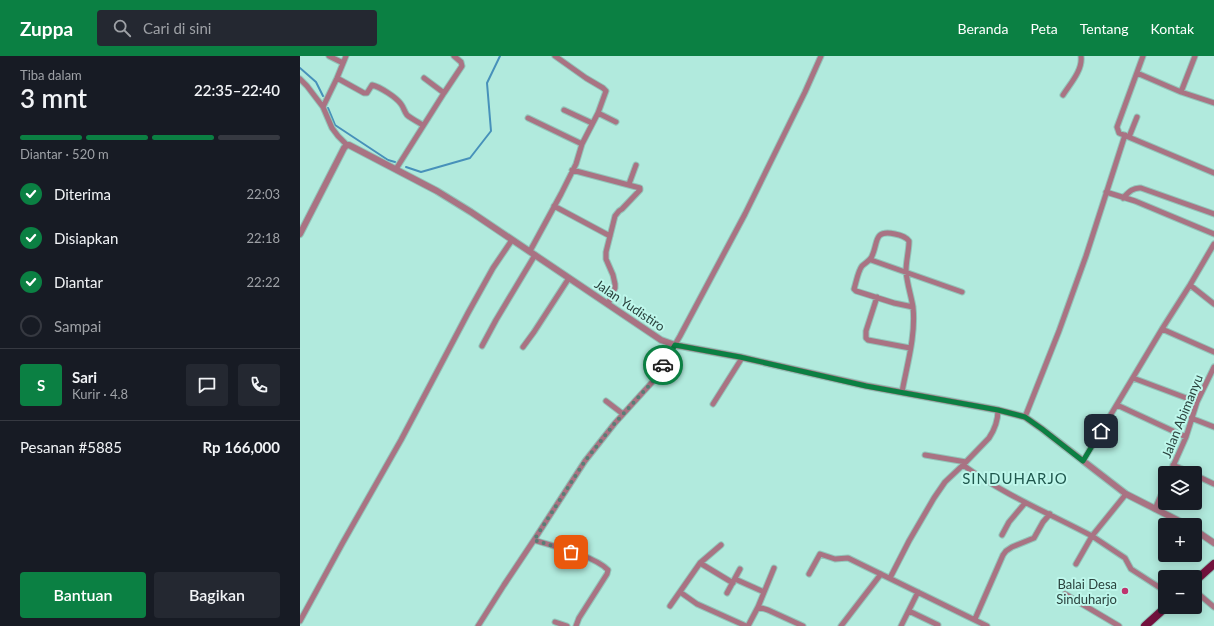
<!DOCTYPE html>
<html lang="id">
<meta charset="utf-8">
<style>
body{margin:0;font-family:Lato,sans-serif;background:#242831;color:#f1f3f6;height:100vh;display:flex;flex-direction:column;font-size:15px;white-space:nowrap}
*{box-sizing:border-box;margin:0}
p{font-size:13px;color:#9ea1a6}
.icon{flex:none;width:22px;height:22px;fill:none;stroke:currentColor;stroke-width:2;stroke-linecap:round;stroke-linejoin:round}
.map{position:relative;flex:1;overflow:hidden}
.drawer{display:flex;flex-direction:column;background:#171b24;width:300px}
.drawer>*{flex:none}
.tools{position:absolute;left:858px;top:410px;display:grid;gap:8px}
.tools a{display:grid;place-items:center;width:44px;height:44px;border-radius:4px;background:#171b24;box-shadow:0 2px 10px #0003;font-size:20px}
.pin{position:absolute;display:grid;place-items:center;width:34px;height:34px;color:#fff;margin:-17px;border-radius:8px;box-shadow:0 2px 6px #0006}
.courier{position:absolute;display:grid;place-items:center;width:40px;height:40px;margin:-20px;border:3px solid #0b8043;border-radius:50%;background:#fff;color:#222;box-shadow:0 1px 5px #0007}
.headline em{font-style:normal;font-weight:600}
.headline div{display:flex;flex-direction:column-reverse}
.headline{display:flex;align-items:center;justify-content:space-between;height:68px;padding:0 20px}
h1{font-size:26px;font-weight:600;line-height:30px}
.bar{display:grid;grid-template-columns:repeat(4,1fr);gap:6px 4px;align-content:center;height:48px;padding:0 20px}
.bar i{height:5px;border-radius:3px;background:#363941}
.bar .current{background:#0b8043}
.bar p{grid-column:span 4}
.line{display:flex;align-items:center;gap:10px;padding:0 20px;border-top:1px solid #363941}
.line div{flex:1}
.round{display:grid;place-items:center;flex:none;width:42px;height:42px;border-radius:4px;background:#242831}
ol{padding:0 20px;list-style:none}
li{display:flex;align-items:center;gap:12px;height:44px}
li p{margin-inline-start:auto}
li .icon{padding:4px;border-radius:50%;background:#0b8043;color:#fff;stroke-width:4}
li:last-child{color:#9ea1a6}
li i{width:22px;height:22px;border:2px solid #363941;border-radius:50%}
.primary-button{display:flex;gap:8px;margin-top:auto;padding:8px 20px}
.primary-button a{flex:1;height:46px;border-radius:4px;background:#0b8043;color:#fff;font-size:16px;font-weight:600;line-height:46px;text-align:center}
.primary-button a+a{background:#242831;color:#f1f3f6}
header{display:flex;align-items:center;gap:24px;box-sizing:border-box;height:56px;padding:0 20px;background:#0b8043;color:#fff}
header strong{font-size:19px}
nav{display:flex;gap:22px;margin-inline-start:auto;font-size:14px}
.search{width:280px;height:36px;background:#242831;display:flex;align-items:center;gap:10px;box-sizing:border-box;padding:0 14px;border-radius:4px;color:#9ea1a6;font-size:15px}
main{display:flex;flex:1;min-height:0}
.map>svg:first-child{display:block}
.lines{fill:none;stroke-linecap:round;stroke-linejoin:round}
.stream{stroke:#4791ba;stroke-width:2}
.minor-casing{stroke:#93c5ba;stroke-width:7}
.tertiary-casing{stroke:#93c5ba;stroke-width:8}
.primary-casing{stroke:#93c5ba;stroke-width:10}
.minor{stroke:#a97383;stroke-width:5}
.tertiary{stroke:#a97383;stroke-width:6}
.primary{stroke:#72113d;stroke-width:8}
.done{stroke:#597d75;stroke-width:4;stroke-dasharray:0 7.2}
.route{stroke:#0b8043;stroke-width:5}
.poi-dot{fill:#be346e;stroke:#bef7eb;stroke-width:1.5}
.labels{text-anchor:middle;dominant-baseline:central;stroke-width:4;stroke-linejoin:round;paint-order:stroke}
.street-label{font-size:13px;fill:#2a423d;stroke:#bef7eb}
.poi-label{font-size:13px;fill:#2a423d;stroke:#bef7eb;text-anchor:end}
.quarter-label{font-size:15px;letter-spacing:1px;fill:#1f574d;stroke:#bef7eb}
</style>
<header>
<strong>Zuppa</strong>
<div class="search"><svg class="icon" aria-label="search" viewBox="0 0 24 24"><circle cx="10" cy="10" r="6"/><path d="M15 15l6 6"/></svg>Cari di sini</div>
<nav><a>Beranda</a><a>Peta</a><a>Tentang</a><a>Kontak</a></nav>
</header>
<main>
<section class="drawer">
<div class="headline"><div><h1>3 mnt</h1><p>Tiba dalam</p></div><em>22:35–22:40</em></div>
<div class="bar"><i class="current"></i><i class="current"></i><i class="current"></i><i></i><p>Diantar · 520 m</p></div>
<ol>
<li><svg class="icon" aria-label="check" viewBox="0 0 24 24"><path d="M5 12l5 5 9-10"/></svg>Diterima<p>22:03</p></li>
<li><svg class="icon" aria-label="check" viewBox="0 0 24 24"><path d="M5 12l5 5 9-10"/></svg>Disiapkan<p>22:18</p></li>
<li><svg class="icon" aria-label="check" viewBox="0 0 24 24"><path d="M5 12l5 5 9-10"/></svg>Diantar<p>22:22</p></li>
<li><i></i>Sampai</li>
</ol>
<div class="line" style="height:72px"><b class="round" style="background:#0b8043;color:#fff">S</b><div><b>Sari</b><p>Kurir · 4.8</p></div><a class="round"><svg class="icon" aria-label="chat" viewBox="0 0 24 24"><path d="M4 5h16v11H9l-5 4z"/></svg></a><a class="round"><svg class="icon" aria-label="phone" viewBox="0 0 24 24"><path d="M5 4h4l2 5-3 2q2 4 5 5l2-3 5 2v4C11 20 4 13 5 4z"/></svg></a></div>
<div class="line" style="height:52px"><div>Pesanan #5885</div><b>Rp 166,000</b></div>
<div class="primary-button"><a>Bantuan</a><a>Bagikan</a></div>
</section>
<div class="map">
<svg width="914" height="570" viewBox="0 0 914 570">
<rect width="100%" height="100%" fill="#b1eadd"/>
<g class="lines">
<path class="stream" d="M0,12L16,26L23,40
M28,52L35,69L88,104L95,106
M106,111L121,116L170,102L191,75L187,27L200,0"/>
<defs>
<path id="minor" d="M29,0L43,7
M843,0L817,71L819,77L914,117
M895,0L881,36L914,47
M837,17L881,36
M37,22L64,37H67L72,29C80,31 96,41 101,48C104,52 104,55 107,59C112,63 118,66 123,69
M124,22L144,37
M0,23L7,30L23,51L32,72L38,80L47,89
M763,39C770,28 783,14 781,0
M23,51L37,22L46,0
M264,54L292,67
M298,57L316,66
M228,62L282,88
M829,81L837,61
M96,113L144,37L162,10L161,6L154,0
M272,114L340,132V134L322,153L319,155L315,160L306,196V203L313,219L315,228V232L308,248
M329,128L336,109
M806,136L835,145L914,178
M823,142C828,137 833,131 841,132L914,158
M254,150L310,180
M230,195L261,138L276,108L282,88L298,57L306,35L303,32L286,22L255,0
M571,204L662,236
M890,229L914,248
M577,241L566,275V282L568,284L610,292
M862,273L914,296
M182,290L196,264L235,199
M223,291L234,276L269,222
M833,322L897,346
M602,336C607,309 616,279 613,251C611,239 607,228 606,215C606,205 609,195 609,185C606,181 600,179 595,178C572,173 579,188 571,202C569,205 565,207 562,210C558,215 556,227 554,233L556,235L594,247L613,251
M306,345L323,358
M413,348L442,302
M817,349L886,381
M698,354C698,364 695,373 689,382L663,409C701,437 750,458 792,480L776,508
M725,361L759,275L786,200L825,79
M891,362L914,371
M625,399L666,406
M783,405L862,273L890,229L914,188
M873,409L891,417
M870,417L886,381L897,346L914,311
M895,419L914,428
M826,438L792,480L825,502L831,513L865,535
M855,453L865,430
M702,479L709,466L725,447
M234,484C253,490 295,500 308,514L307,518L279,562L276,570
M400,507L433,527
M509,518L520,498L535,503L548,502L687,570
M590,522L609,485L634,442L645,426L663,409
M435,523L464,536
M895,535L914,551
M380,536L397,548L446,570
M427,537L440,513
M765,538L819,570
M370,550L400,507L421,489
M458,551L468,554L503,570
M609,555L638,569
M675,563L703,499L706,495L712,491L734,482L743,466L750,458
M0,565L42,488L101,384L168,257L193,212L212,184
M255,566L267,570
M178,570L204,529L234,484L285,405L315,367L355,323L380,280L445,158L505,36L521,0
M448,570L458,551L474,512
M541,570L581,518
M601,570L618,536"/>
<path id="tertiary" d="M0,178L44,92L47,89H49L137,135L171,156L361,284L375,289L440,301L567,330L698,354L725,361L742,373L826,438L887,469
M895,474L914,487"/>
<path id="primary" d="M895,525L914,508
M845,570L866,551"/>
</defs>
<use href="#minor" class="minor-casing"/>
<use href="#tertiary" class="tertiary-casing"/>
<use href="#primary" class="primary-casing"/>
<use href="#minor" class="minor"/>
<use href="#tertiary" class="tertiary"/>
<use href="#primary" class="primary"/>
</g>
<g class="lines">
<path class="done" d="M271,496L234,484L285,405L315,367L355,323L363,309"/>
<path class="route" d="M363,309L375,289L440,301L566,330L698,354L725,361L742,373L783,405L801,375"/>
</g>
<circle class="poi-dot" cx="825" cy="535" r="4"/>
<g class="labels">
<g class="street-label">
<text transform="translate(330 249) rotate(34)">Jalan Yudistiro</text>
<text transform="translate(882 360) rotate(-68)">Jalan Abimanyu</text>
</g>
<g class="poi-label">
<text x="817" y="528">Balai Desa<tspan x="817" dy="15">Sinduharjo</tspan></text>
</g>
<g class="quarter-label">
<text x="715" y="422">SINDUHARJO</text>
</g>
</g>
</svg>
<div class="tools">
<a><svg class="icon" aria-label="layers" viewBox="0 0 24 24"><path d="M12 4l9 5-9 5-9-5zM3 14l9 5 9-5"/></svg></a>
<a>+</a>
<a>−</a>
</div>
<div class="pin" style="left:271px;top:496px;background:#ea580c"><svg class="icon" aria-label="bag" viewBox="0 0 24 24"><path d="M5 8h14l-1 12H6zM9 8a3 3 0 0 1 6 0"/></svg></div>
<div class="pin" style="left:801px;top:375px;background:#1f2937"><svg class="icon" aria-label="home" viewBox="0 0 24 24"><path d="M3 11l9-7 9 7M6 9v11h12V9"/></svg></div>
<div class="courier" style="left:363px;top:309px"><svg class="icon" aria-label="car" viewBox="0 0 24 24"><path d="M5 17H2v-5l4-1 3-4h7l3 4 3 1v5h-3M9 17h6M6 11h13"/><circle cx="7" cy="17" r="2"/><circle cx="17" cy="17" r="2"/></svg></div>
</div>
</main>
